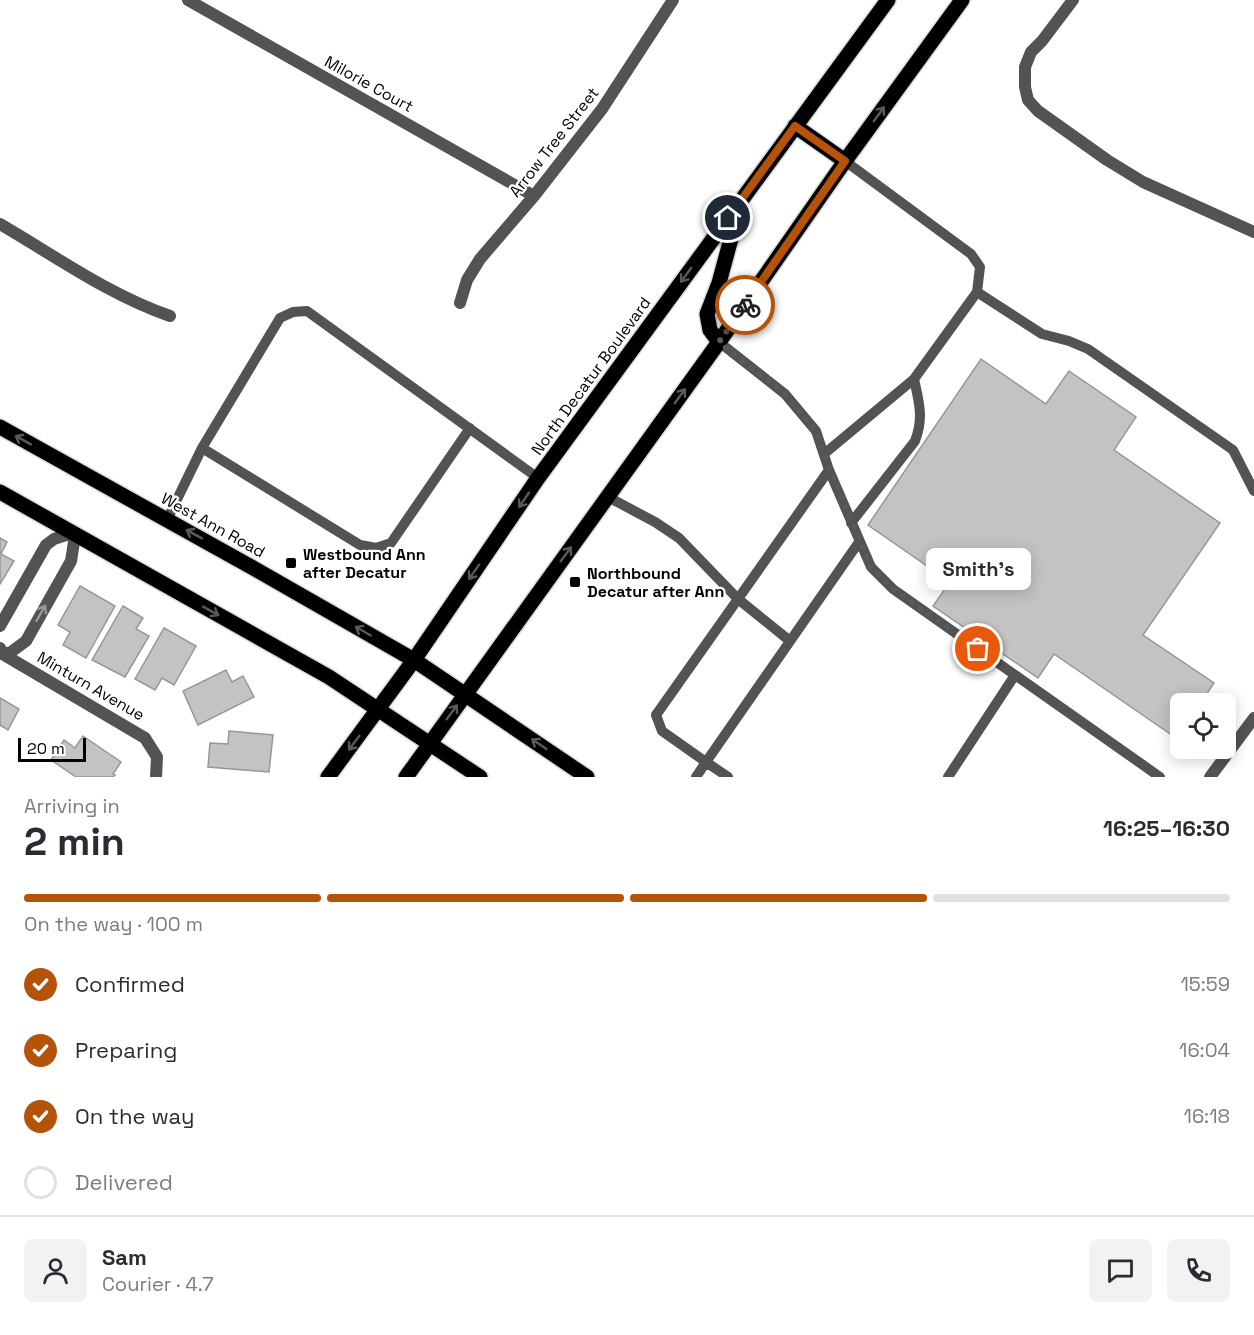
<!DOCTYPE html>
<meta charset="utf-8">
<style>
body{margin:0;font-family:"Space Grotesk",sans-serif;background:#f2f2f3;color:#2b2b33;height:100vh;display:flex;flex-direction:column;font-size:22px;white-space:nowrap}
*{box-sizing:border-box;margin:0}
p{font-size:20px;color:#7c7c81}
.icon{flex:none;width:33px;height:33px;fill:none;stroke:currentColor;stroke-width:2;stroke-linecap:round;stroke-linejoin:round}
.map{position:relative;height:777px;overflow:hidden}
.side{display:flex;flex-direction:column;background:#fff;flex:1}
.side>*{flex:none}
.controls{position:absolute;left:1170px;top:693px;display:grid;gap:12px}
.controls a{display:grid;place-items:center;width:66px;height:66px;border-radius:9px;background:#fff;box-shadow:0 3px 15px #0003;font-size:30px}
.scale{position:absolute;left:18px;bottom:15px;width:68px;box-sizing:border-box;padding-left:6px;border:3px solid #000;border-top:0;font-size:16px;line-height:21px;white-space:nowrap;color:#000;-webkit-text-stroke:4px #fff;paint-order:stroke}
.pin{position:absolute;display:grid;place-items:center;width:51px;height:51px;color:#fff;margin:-26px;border:3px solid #fff;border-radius:50%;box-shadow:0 2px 6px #0007}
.courier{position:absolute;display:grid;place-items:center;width:60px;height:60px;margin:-30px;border:4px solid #b45309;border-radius:50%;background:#fff;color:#222;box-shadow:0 2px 8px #0007}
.bubble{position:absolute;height:42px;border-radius:9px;background:#fff;box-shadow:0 3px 15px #0003;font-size:20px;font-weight:800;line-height:42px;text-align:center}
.headline em{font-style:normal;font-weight:800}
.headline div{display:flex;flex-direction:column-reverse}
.headline{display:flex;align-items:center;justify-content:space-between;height:102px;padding:0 24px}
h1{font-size:39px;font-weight:800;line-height:45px}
.bar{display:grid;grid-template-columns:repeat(4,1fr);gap:9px 6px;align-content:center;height:72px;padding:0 24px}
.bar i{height:8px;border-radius:4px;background:#e1e1e2}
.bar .on{background:#b45309}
.bar p{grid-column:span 4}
.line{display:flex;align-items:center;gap:15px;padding:0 24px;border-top:2px solid #e1e1e2}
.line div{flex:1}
.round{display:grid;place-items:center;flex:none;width:63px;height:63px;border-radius:9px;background:#f2f2f3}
ol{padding:0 24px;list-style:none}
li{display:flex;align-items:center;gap:18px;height:66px}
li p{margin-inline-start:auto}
li .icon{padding:6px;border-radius:50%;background:#b45309;color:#fff;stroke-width:4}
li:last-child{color:#7c7c81}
li i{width:33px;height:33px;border:3px solid #e1e1e2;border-radius:50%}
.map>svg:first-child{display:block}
.building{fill:#c3c3c3;stroke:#979797;stroke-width:1.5}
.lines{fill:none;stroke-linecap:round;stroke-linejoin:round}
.primary-casing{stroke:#dbdbdb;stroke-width:18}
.service{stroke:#535353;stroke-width:10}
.minor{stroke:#535353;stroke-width:12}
.primary{stroke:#000;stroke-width:15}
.oneway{stroke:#595959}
.oneway2{stroke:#989898}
.done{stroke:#595959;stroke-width:6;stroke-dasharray:0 10.8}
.route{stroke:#b45309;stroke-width:8}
.poi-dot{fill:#000;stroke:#fff;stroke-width:2}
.labels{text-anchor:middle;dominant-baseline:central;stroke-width:4.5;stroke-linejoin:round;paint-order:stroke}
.street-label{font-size:16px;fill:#000;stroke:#fff}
.poi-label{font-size:16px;font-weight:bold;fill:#000;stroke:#fff;text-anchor:start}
</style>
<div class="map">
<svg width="1254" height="777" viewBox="0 0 1254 777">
<rect width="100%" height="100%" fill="#fff"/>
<path class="building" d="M981,359L1046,404L1069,371L1136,417L1114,450L1220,523L1143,635L1214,683L1200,704H1180V732L1176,738L1054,654L1038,678L933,606L950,582L868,525Z
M0,538L7,542L1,554L14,561L0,584Z
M80,586L115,606L86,658L63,645L70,632L58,625Z
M123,606L143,618L136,629L149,636L125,677L92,660Z
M164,628L196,646L174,685L162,678L155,690L135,679Z
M226,670L232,682L243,676L254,697L198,725L183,691Z
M0,698L19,709L8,730L0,725Z
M229,731L273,735L269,772L208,767L210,743L228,744Z
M83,736L121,762L113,774L115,775L113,777H76L51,760L64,740L75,748Z"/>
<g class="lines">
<defs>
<path id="primary" d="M795,126L845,161
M719,342L710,330L707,314L719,283L739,209
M0,427L255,569L414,660L587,777
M0,492L329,677L480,777
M328,777L414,660L538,478L888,0
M406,777L719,342L845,161L962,0"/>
</defs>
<use href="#primary" class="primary-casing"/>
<path class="service" d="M845,161L971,254L980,267L977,292L1042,334L1069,341L1088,349L1233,450L1254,491
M719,342L785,394L816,431L829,470L871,567L893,589L1160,777
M202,448L360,545L376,548L391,543L470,428
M824,454L914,379L977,292
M608,497L655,522L679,538L738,599L790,641
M167,520L202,448L280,318L293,312L307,311L538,478
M851,523L915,441C924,418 919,402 914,379
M696,777L706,762L662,731L656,715L829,470
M728,777L706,762L859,542
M948,777L1015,675"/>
<path class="minor" d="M188,0L534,196
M1073,0L1042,41L1031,52L1025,67V87L1028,100L1038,111L1107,160L1143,182L1254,232
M0,224C55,256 109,295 170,316
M460,303L467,280L480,259L534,196L602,109L673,0
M0,626L46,545L54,539L72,533L74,542L71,561L26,641L11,652L3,654L0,648
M1,653L145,738L157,757L156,777
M1210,777L1254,718"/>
<use href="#primary" class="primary"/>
</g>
<defs><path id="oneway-shaft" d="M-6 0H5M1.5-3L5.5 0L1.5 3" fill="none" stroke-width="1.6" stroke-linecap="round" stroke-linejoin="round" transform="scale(1.5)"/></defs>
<g class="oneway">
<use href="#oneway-shaft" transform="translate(879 114) rotate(-54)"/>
<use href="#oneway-shaft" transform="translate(686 275) rotate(126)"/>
<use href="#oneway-shaft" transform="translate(680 396) rotate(-54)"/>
<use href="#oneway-shaft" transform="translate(23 440) rotate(-151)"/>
<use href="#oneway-shaft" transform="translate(524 500) rotate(124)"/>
<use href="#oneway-shaft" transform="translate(194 534) rotate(-151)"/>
<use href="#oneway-shaft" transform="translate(566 554) rotate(-54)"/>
<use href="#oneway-shaft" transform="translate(474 572) rotate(125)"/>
<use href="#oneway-shaft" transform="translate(211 611) rotate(29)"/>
<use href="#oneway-shaft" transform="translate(363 631) rotate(-150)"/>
<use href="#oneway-shaft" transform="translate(452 712) rotate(-54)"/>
<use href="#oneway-shaft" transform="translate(354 743) rotate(127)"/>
<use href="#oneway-shaft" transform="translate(539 744) rotate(-146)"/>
</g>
<use class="oneway2" href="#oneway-shaft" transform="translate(41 613) rotate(-60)"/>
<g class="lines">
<path class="done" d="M745,305L719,342L785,394L816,431L830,470L871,567L893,589L978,649"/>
<path class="route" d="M728,218L795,126L845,161L745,305"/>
</g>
<g class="poi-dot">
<rect x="285" y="557" width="12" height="12" rx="3"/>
<rect x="569" y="576" width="12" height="12" rx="3"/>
</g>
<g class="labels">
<g class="street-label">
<text transform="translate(369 84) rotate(29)">Milorie Court</text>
<text transform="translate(554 142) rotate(-52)">Arrow Tree Street</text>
<text transform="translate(591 376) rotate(-54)">North Decatur Boulevard</text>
<text transform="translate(213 525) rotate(29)">West Ann Road</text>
<text transform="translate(91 686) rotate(30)">Minturn Avenue</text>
</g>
<g class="poi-label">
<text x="303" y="554">Westbound Ann<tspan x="303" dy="18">after Decatur</tspan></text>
<text x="587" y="573">Northbound<tspan x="587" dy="18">Decatur after Ann</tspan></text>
</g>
</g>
</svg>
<div class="controls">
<a><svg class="icon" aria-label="locate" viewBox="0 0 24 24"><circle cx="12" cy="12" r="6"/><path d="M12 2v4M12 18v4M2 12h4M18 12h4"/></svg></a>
</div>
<div class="scale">20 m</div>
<div class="pin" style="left:978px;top:649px;background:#ea580c"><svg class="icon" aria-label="bag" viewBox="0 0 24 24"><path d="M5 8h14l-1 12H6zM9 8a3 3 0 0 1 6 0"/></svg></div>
<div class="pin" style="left:728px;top:218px;background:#1f2937"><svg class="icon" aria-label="home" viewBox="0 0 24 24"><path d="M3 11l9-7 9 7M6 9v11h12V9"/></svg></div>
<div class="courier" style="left:745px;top:305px"><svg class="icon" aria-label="bike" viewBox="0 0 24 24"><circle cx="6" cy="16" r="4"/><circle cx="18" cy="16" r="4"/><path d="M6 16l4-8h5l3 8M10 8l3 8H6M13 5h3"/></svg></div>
<div class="bubble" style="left:926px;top:548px;width:105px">Smith's</div>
</div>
<section class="side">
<div class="headline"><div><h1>2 min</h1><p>Arriving in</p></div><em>16:25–16:30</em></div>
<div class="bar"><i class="on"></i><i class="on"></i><i class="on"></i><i></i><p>On the way · 100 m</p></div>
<ol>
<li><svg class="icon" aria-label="check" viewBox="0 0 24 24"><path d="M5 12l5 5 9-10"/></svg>Confirmed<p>15:59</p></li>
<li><svg class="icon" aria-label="check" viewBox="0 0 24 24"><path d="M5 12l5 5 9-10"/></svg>Preparing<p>16:04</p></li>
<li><svg class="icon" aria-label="check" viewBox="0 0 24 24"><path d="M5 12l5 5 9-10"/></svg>On the way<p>16:18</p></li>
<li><i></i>Delivered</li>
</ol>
<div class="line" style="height:108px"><a class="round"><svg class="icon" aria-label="person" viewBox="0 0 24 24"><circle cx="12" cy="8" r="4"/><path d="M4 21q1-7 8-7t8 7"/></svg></a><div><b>Sam</b><p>Courier · 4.7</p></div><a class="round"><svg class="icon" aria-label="chat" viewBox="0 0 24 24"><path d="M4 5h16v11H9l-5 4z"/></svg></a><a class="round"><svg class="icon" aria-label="phone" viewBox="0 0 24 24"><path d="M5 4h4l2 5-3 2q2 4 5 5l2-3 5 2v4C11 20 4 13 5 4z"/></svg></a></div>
</section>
